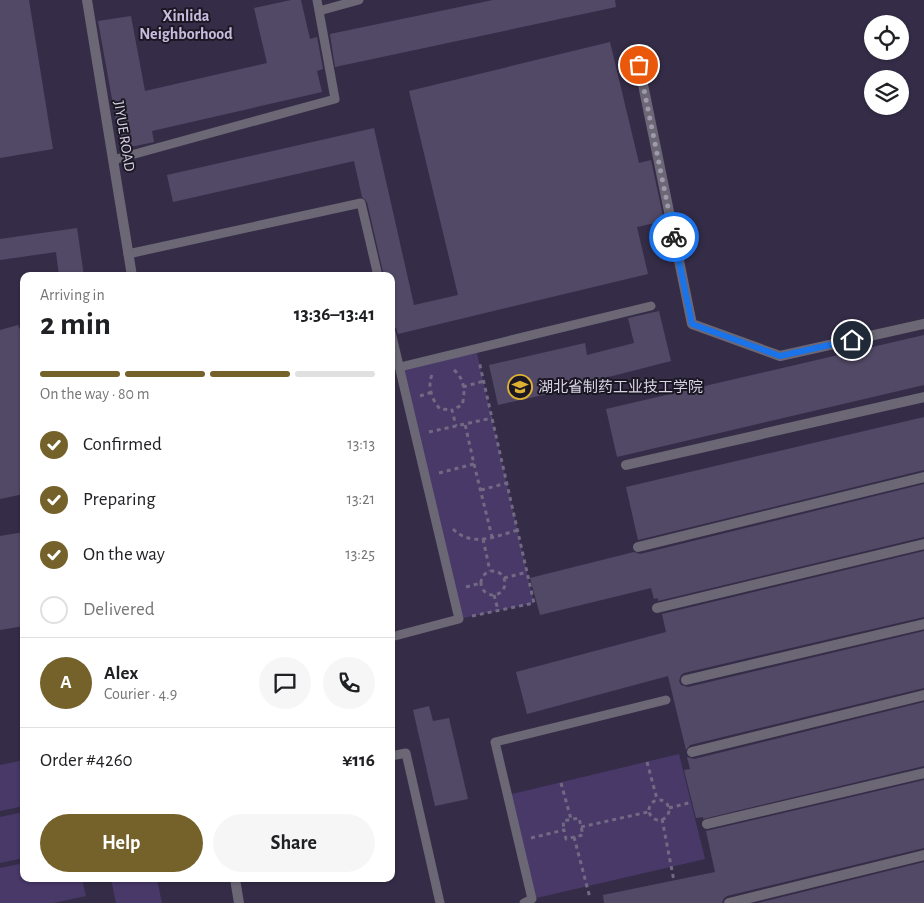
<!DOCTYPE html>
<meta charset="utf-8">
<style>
body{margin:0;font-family:"Alegreya Sans","Noto Sans SC",sans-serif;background:#f6f6f6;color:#202124;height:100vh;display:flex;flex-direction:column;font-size:19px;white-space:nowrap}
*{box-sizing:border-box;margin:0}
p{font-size:16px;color:#757577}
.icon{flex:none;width:28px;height:28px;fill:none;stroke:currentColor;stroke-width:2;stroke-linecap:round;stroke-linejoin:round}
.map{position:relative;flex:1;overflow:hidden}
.drawer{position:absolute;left:20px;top:272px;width:375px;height:610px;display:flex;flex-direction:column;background:#fff;border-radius:10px;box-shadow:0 1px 4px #0004}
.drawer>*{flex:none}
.fabs{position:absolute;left:864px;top:15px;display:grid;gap:10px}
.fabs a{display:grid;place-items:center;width:45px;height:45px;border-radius:50%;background:#fff;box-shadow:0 1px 4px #0004;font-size:25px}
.pin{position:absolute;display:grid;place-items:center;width:42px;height:42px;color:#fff;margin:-21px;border:2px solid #fff;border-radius:50%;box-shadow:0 1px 5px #0007}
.courier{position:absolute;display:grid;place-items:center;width:50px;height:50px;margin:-25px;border:4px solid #1a73e8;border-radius:50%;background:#fff;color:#222;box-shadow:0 1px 6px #0007}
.headline em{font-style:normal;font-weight:600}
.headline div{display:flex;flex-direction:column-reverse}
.headline{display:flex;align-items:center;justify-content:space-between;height:85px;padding:0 20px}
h1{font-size:32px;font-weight:600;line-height:38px}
.bar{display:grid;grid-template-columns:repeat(4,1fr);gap:8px 5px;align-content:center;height:60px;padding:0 20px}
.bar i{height:6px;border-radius:4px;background:#e0e0e0}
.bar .current{background:#75622b}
.bar p{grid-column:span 4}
.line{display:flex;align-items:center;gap:12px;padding:0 20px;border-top:1px solid #e0e0e0}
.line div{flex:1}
.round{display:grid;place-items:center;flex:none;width:52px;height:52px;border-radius:26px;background:#f6f6f6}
ol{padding:0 20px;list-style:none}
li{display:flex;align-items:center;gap:15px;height:55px}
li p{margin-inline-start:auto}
li .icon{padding:5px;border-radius:50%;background:#75622b;color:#fff;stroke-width:4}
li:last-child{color:#757577}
li i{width:28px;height:28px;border:2px solid #e0e0e0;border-radius:50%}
.primary-button{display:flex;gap:10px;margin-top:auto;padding:10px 20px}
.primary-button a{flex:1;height:58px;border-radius:30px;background:#75622b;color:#fff;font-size:20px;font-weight:600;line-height:58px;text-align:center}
.primary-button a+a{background:#f6f6f6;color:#202124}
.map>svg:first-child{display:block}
.grass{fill:#483969}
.building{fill:#524967}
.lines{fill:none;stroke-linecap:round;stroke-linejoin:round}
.path{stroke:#716a82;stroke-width:3;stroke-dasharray:4 4;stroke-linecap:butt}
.lane{stroke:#6b6775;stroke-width:9}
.street{stroke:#6b6775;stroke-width:10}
.done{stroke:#9e99ad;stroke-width:5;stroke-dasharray:0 9}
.route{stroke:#1a73e8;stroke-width:6}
.labels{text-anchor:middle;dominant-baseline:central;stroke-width:4;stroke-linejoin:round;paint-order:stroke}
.street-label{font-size:15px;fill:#d7d3e4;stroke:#1b1824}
.poi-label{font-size:15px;fill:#d7d3e4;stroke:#1b1824;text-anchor:start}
.neighbourhood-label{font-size:16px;font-weight:bold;fill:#c5bcde;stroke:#1b1824}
</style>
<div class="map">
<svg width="924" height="903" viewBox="0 0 924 903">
<rect width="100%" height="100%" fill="#352d48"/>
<path class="grass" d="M476,349L534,603L459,619L400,367Z
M679,754L705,859L532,899L508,795Z
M24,760V806L0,811V765Z
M24,812V858L0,863V817Z
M24,863V879H82L86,896L53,903H0V868Z
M111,879H157L162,903H116Z"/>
<path class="building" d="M0,0H29L53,149L0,158Z
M291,0H301L310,39L317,37L323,69L317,71L322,92L152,131L154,142L121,149L98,21L131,16L145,91L267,63L254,8Z
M493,0H615L616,7L335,67L330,34Z
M610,42L639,163L651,160L664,221L637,227L648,274L398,334L396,328L391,326V276H384L367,202L362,197L354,161L173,202L167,175L374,128L414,305L458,295L409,91Z
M77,228L84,276H59L56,252L0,260V239Z
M659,311L671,361L593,381V384L498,405L489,365L585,343L587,355L634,343L628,318Z
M18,325L24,338V494L0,499V330Z
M924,335V385L617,457L606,409Z
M924,417V470L638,540L626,487Z
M924,484V537L658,601V598L654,599L651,588L540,615L530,578L634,552L640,554Z
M24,532V626L0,630V536Z
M924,551V617L684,673L681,675L679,681L681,685L688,687L924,631V688L690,745L686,750L668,676L527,714L516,672L666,632L662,614Z
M924,702V766L703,819V817L696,818L684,770L690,769L687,757L694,759Z
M429,706L433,721L449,718L468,799L435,806L413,710Z
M924,780V848L727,896L724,898L722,903H604L603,895L715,872L706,831Z
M924,862V903H758Z"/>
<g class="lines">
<path class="path" d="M454,370C464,378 466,392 462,405L452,410L456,426
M432,375C427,386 432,400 440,409L452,410
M463,387L484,381
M420,396L432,392
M429,432L492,418
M474,464L492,537
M439,473L474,464L465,424
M481,490L507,483
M453,529C472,548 496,536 518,530
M483,539L490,571
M481 583a12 12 0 1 1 24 0a12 12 0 1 1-24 0Z
M504,578L527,572
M466,587L481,583
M494,595L498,610
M472,616L534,603L479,361
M647,762L657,799
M561,783L571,819
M649 810a10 10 0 1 1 20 0a10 10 0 1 1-20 0Z
M669,808L692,802
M662,819L674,881
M581,827L648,812
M574,837L590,898
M531,838L564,830L566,839L583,835L579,818L563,821L564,830"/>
<path class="lane" d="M319,11L359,0
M113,160L335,99L317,0
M128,254L361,203L378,276
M391,332L459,619L391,637
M400,367L651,306
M391,756L406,753L440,903
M524,903L532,899L495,742L666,700"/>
<path class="street" d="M87,0L132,276
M639,65L692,324L780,356L924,324
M626,465L924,397
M638,547L924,477
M657,608L924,544
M686,680L924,624
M692,752L924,695
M707,824L924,773
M235,879L239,903
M729,903L924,855"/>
</g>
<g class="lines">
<path class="done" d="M639,65L674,237"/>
<path class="route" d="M674,237L692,324L780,356L852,340"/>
</g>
<defs>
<symbol id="university-ring" viewBox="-11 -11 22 22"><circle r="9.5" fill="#1b1824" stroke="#deb133" stroke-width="1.5"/><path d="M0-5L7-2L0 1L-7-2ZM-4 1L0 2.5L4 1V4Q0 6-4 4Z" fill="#deb133"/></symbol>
</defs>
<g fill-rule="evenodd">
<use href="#university-ring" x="506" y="373" width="28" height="28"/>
</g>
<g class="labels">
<g class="street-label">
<text transform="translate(124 136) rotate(81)">JIYUE ROAD</text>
</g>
<g class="poi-label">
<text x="538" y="387">湖北省制药工业技工学院</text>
</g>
<g class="neighbourhood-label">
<text x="186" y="16">Xinlida<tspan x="186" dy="18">Neighborhood</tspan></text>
</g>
</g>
</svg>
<div class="fabs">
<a><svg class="icon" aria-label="locate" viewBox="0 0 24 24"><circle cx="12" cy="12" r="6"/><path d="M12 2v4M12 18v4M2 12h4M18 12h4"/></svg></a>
<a><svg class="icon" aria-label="layers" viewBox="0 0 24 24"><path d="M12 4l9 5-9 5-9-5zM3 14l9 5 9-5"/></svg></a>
</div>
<div class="pin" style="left:639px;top:65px;background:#ea580c"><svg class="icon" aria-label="bag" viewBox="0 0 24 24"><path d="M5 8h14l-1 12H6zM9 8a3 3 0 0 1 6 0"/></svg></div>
<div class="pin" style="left:852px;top:340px;background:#1f2937"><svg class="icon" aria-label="home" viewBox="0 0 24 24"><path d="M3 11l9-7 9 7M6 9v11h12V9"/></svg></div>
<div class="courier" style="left:674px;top:237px"><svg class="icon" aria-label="bike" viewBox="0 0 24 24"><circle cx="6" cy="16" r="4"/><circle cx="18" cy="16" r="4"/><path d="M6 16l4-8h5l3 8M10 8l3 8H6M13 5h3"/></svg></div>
<section class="drawer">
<div class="headline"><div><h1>2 min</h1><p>Arriving in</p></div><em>13:36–13:41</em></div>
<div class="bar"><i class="current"></i><i class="current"></i><i class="current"></i><i></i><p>On the way · 80 m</p></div>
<ol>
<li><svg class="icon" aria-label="check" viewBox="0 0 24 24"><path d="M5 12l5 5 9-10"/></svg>Confirmed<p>13:13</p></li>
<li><svg class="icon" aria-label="check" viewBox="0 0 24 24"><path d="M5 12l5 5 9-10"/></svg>Preparing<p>13:21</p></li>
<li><svg class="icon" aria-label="check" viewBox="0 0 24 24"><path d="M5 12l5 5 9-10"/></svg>On the way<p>13:25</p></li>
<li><i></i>Delivered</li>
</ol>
<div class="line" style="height:90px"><b class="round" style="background:#75622b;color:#fff">A</b><div><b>Alex</b><p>Courier · 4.9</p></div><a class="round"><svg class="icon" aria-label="chat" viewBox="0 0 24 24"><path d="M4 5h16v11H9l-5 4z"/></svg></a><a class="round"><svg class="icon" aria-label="phone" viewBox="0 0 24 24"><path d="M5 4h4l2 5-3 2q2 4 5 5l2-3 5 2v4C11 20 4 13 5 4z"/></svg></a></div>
<div class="line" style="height:65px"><div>Order #4260</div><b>¥116</b></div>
<div class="primary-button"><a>Help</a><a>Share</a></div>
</section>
</div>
